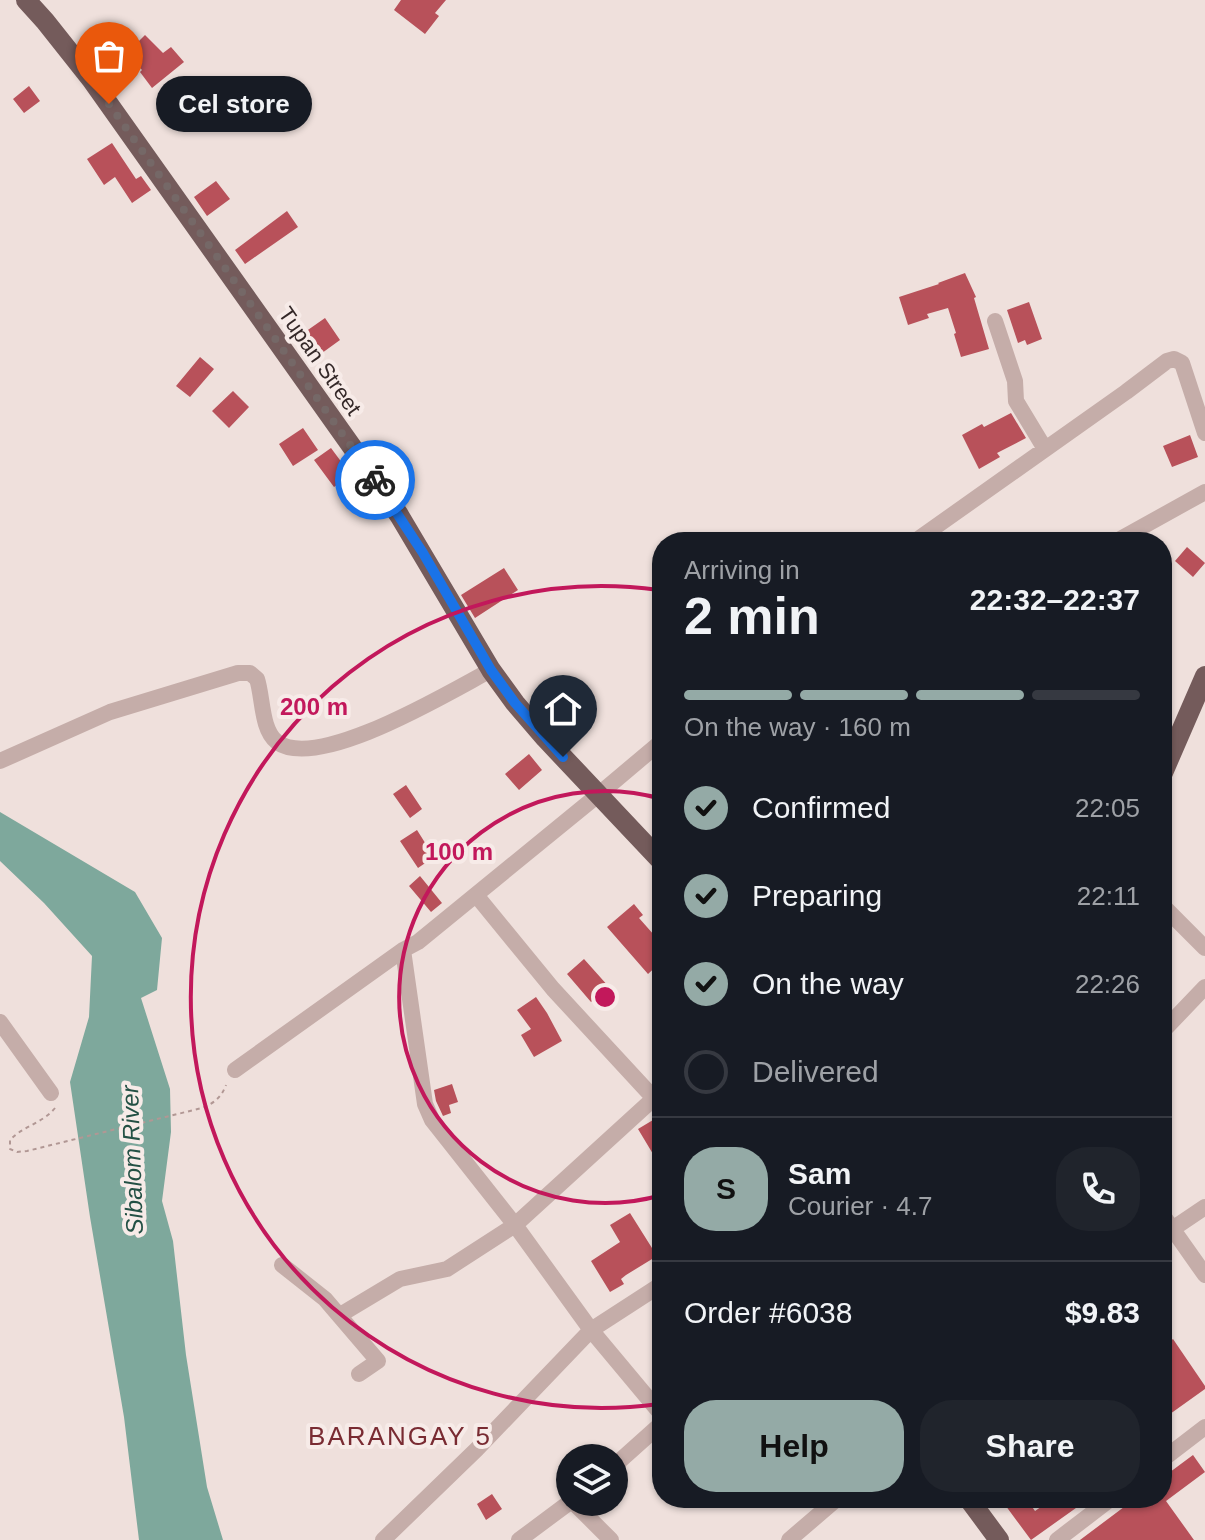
<!DOCTYPE html>
<meta charset="utf-8">
<style>
body{margin:0;font-family:Arial,sans-serif;background:#20242c;color:#f1f3f6;height:100vh;display:flex;flex-direction:column;font-size:30px;white-space:nowrap}
*{box-sizing:border-box;margin:0}
p{font-size:26px;color:#9ea1a6}
.icon{flex:none;width:44px;height:44px;fill:none;stroke:currentColor;stroke-width:2;stroke-linecap:round;stroke-linejoin:round}
.map{position:relative;flex:1;overflow:hidden}
.drawer{position:absolute;left:652px;top:532px;width:520px;height:976px;display:flex;flex-direction:column;background:#171b24;border-radius:32px;box-shadow:0 2px 6px #0004}
.drawer>*{flex:none}
.buttons{position:absolute;left:556px;top:1444px;display:grid;gap:16px}
.buttons a{display:grid;place-items:center;width:72px;height:72px;border-radius:50%;background:#171b24;box-shadow:0 2px 6px #0004;font-size:40px}
.pin{position:absolute;display:grid;place-items:center;width:68px;height:68px;color:#fff;margin:-82px -34px;border-radius:50% 50% 50% 0;rotate:-45deg;box-shadow:0 0 8px #0007}
.pin .icon{rotate:45deg}
.courier{position:absolute;display:grid;place-items:center;width:80px;height:80px;margin:-40px;border:6px solid #1a73e8;border-radius:50%;background:#fff;color:#222;box-shadow:0 2px 10px #0007}
.bubble{position:absolute;height:56px;border-radius:28px;background:#171b24;box-shadow:0 2px 6px #0004;font-size:26px;font-weight:700;line-height:56px;text-align:center}
.head em{font-style:normal;font-weight:700}
.head div{display:flex;flex-direction:column-reverse}
.head{display:flex;align-items:center;justify-content:space-between;height:136px;padding:0 32px}
h1{font-size:52px;font-weight:700;line-height:60px}
.bar{display:grid;grid-template-columns:repeat(4,1fr);gap:12px 8px;align-content:center;height:96px;padding:0 32px}
.bar i{height:10px;border-radius:6px;background:#363941}
.bar .on{background:#94aaa6}
.bar p{grid-column:span 4}
.line{display:flex;align-items:center;gap:20px;padding:0 32px;border-top:2px solid #363941}
.line div{flex:1}
.round{display:grid;place-items:center;flex:none;width:84px;height:84px;border-radius:32px;background:#20242c}
ol{padding:0 32px;list-style:none}
li{display:flex;align-items:center;gap:24px;height:88px}
li p{margin-inline-start:auto}
li .icon{padding:8px;border-radius:50%;background:#94aaa6;color:#111;stroke-width:4}
li:last-child{color:#9ea1a6}
li i{width:44px;height:44px;border:4px solid #363941;border-radius:50%}
.button{display:flex;gap:16px;margin-top:auto;padding:16px 32px}
.button a{flex:1;height:92px;border-radius:32px;background:#94aaa6;color:#111;font-size:32px;font-weight:700;line-height:92px;text-align:center}
.button a+a{background:#20242c;color:#f1f3f6}
.map>svg:first-child{display:block}
.water{fill:#7ea89c}
.building{fill:#b8515a}
.lines{fill:none;stroke-linecap:round;stroke-linejoin:round}
.path{stroke:#b19794;stroke-width:2;stroke-dasharray:4 4;stroke-linecap:butt}
.minor{stroke:#c5ada9;stroke-width:16}
.major{stroke:#745b5b;stroke-width:20}
.done{stroke:#756867;stroke-width:8;stroke-dasharray:0 14.4}
.route{stroke:#1a73e8;stroke-width:10}
.ring{fill:none;stroke:#c2185b;stroke-width:4}
.labels{text-anchor:middle;dominant-baseline:central;stroke-width:8;stroke-linejoin:round;paint-order:stroke}
.street-label{font-size:22px;fill:#342828;stroke:#f7ebe8}
.water-label{font-size:24px;font-style:italic;fill:#235044;stroke:#f7ebe8}
.quarter-label{font-size:26px;letter-spacing:2px;fill:#792b32;stroke:#f7ebe8}
.centre{fill:#c2185b;stroke:#f7ebe8;stroke-width:4}
.ring-label{font-size:24px;text-anchor:middle;font-weight:bold;fill:#c2185b;stroke:#f7ebe8;stroke-width:8;stroke-linejoin:round;paint-order:stroke}
</style>
<div class="map">
<svg width="1205" height="1540" viewBox="0 0 1205 1540">
<rect width="100%" height="100%" fill="#efe0dc"/>
<path class="water" d="M0,812L135,892L162,938L157,990L141,998L170,1089L171,1132L162,1201L173,1241L186,1355L207,1487L223,1540H139L124,1417L90,1217L70,1082L89,1017L92,956L44,903L0,861Z"/>
<path class="building" d="M401,0H446L435,13L439,16L425,34L394,10Z
M145,35L163,53L171,47L184,62L152,88L140,72L142,70L126,54Z
M29,86L40,101L24,113L13,99Z
M112,143L136,179L141,176L151,190L132,203L115,177L104,185L87,159Z
M216,181L230,199L207,216L194,197Z
M287,211L298,227L245,264L235,250Z
M965,273L976,297L974,298L989,349L961,357L954,334L956,333L948,308L927,314L929,318L908,325L899,297L939,284L938,283Z
M1029,302L1042,339L1027,345L1025,340L1018,343L1007,310Z
M325,318L340,340L311,361L295,339Z
M200,357L214,369L190,397L176,386Z
M233,391L249,407L229,428L212,411Z
M1011,413L1026,438L997,453L1000,457L979,469L962,435L982,424L984,427Z
M303,428L318,450L293,466L279,444Z
M1190,435L1198,457L1172,467L1163,446Z
M331,448L351,475L334,487L314,460Z
M1187,547L1205,563L1193,577L1175,561Z
M504,568L518,590L475,618L461,595Z
M529,754L542,770L519,790L505,774Z
M406,785L422,809L410,818L393,794Z
M417,830L434,857L418,868L400,841Z
M420,876L442,903L431,912L409,886Z
M634,904L643,915L639,918L662,944V961L648,974L607,927Z
M584,959L609,987L591,1002L567,974Z
M536,997L547,1013L562,1041L534,1057L521,1035L531,1029L517,1010Z
M452,1084L458,1102L449,1105L451,1113L443,1116L436,1101L434,1090Z
M658,1117L662,1122V1169L638,1129Z
M630,1213L657,1256L626,1275L621,1279L624,1284L610,1292L591,1261L620,1242L610,1225Z
M1173,1339L1205,1386V1389L1170,1414L1162,1403V1348Z
M1193,1455L1205,1472L1166,1501L1194,1540H1080L1136,1498H1162V1478Z
M492,1494L502,1509L486,1520L477,1504Z
M1000,1498H1026L1035,1511L1054,1498H1090L1031,1540Z"/>
<g class="lines">
<path class="path" d="M55,1108C43,1123 23,1126 10,1140V1149L17,1152L27,1151L202,1108C214,1103 221,1098 226,1085"/>
<path class="minor" d="M995,321L1015,381L1016,401L1045,449
M914,542L1126,392L1167,361L1174,359L1182,363L1205,433
M1115,542L1205,492
M0,761L110,712L238,673H250L257,679C263,697 261,730 277,742C318,772 451,691 491,670
M476,895L553,989L662,1107
M1162,905L1205,948
M403,950L425,1104L432,1120L515,1225L591,1330L662,1415
M0,1022L51,1093
M1162,1032L1205,987
M235,1070L403,950L418,942L598,795L662,741
M1162,1214L1205,1275
M1162,1236L1205,1207
M282,1265L325,1299L378,1361L359,1374
M340,1315L400,1279L447,1269L515,1225L662,1091
M1162,1460L1205,1427
M614,1466L662,1423
M573,1502L611,1540
M383,1540L477,1449L591,1330L662,1284
M519,1540L570,1502
M789,1540L838,1498
M1057,1540L1112,1498"/>
<path class="major" d="M26,0L45,21L91,79L362,461L399,515L491,670L515,703L545,738L662,862
M1162,775L1205,676
M968,1498L999,1540"/>
</g>
<g class="lines">
<path class="done" d="M109,104L375,480"/>
<path class="route" d="M375,480L423,553L491,670L515,703L563,757"/>
</g>
<g class="ring">
<path d="M662 1195A206 206 0 1 1 662 799"/>
<path d="M659 1404A411 411 0 1 1 659 590"/>
</g>
<g class="labels">
<g class="street-label">
<text transform="translate(320 361) rotate(55)">Tupan Street</text>
</g>
<g class="water-label">
<text transform="translate(132 1160) rotate(-92)">Sibalom River</text>
</g>
<g class="quarter-label">
<text x="400" y="1436">BARANGAY 5</text>
</g>
</g>
<circle cx="605" cy="997" r="12" class="centre"/>
<g class="ring-label">
<text x="314" y="715">200 m</text>
<text x="459" y="860">100 m</text>
</g>
</svg>
<div class="buttons">
<a><svg class="icon" aria-label="layers" viewBox="0 0 24 24"><path d="M12 4l9 5-9 5-9-5zM3 14l9 5 9-5"/></svg></a>
</div>
<div class="pin" style="left:109px;top:104px;background:#ea580c"><svg class="icon" aria-label="bag" viewBox="0 0 24 24"><path d="M5 8h14l-1 12H6zM9 8a3 3 0 0 1 6 0"/></svg></div>
<div class="pin" style="left:563px;top:757px;background:#1f2937"><svg class="icon" aria-label="home" viewBox="0 0 24 24"><path d="M3 11l9-7 9 7M6 9v11h12V9"/></svg></div>
<div class="courier" style="left:375px;top:480px"><svg class="icon" aria-label="bike" viewBox="0 0 24 24"><circle cx="6" cy="16" r="4"/><circle cx="18" cy="16" r="4"/><path d="M6 16l4-8h5l3 8M10 8l3 8H6M13 5h3"/></svg></div>
<div class="bubble" style="left:156px;top:76px;width:156px">Cel store</div>
<section class="drawer">
<div class="head"><div><h1>2 min</h1><p>Arriving in</p></div><em>22:32–22:37</em></div>
<div class="bar"><i class="on"></i><i class="on"></i><i class="on"></i><i></i><p>On the way · 160 m</p></div>
<ol>
<li><svg class="icon" aria-label="check" viewBox="0 0 24 24"><path d="M5 12l5 5 9-10"/></svg>Confirmed<p>22:05</p></li>
<li><svg class="icon" aria-label="check" viewBox="0 0 24 24"><path d="M5 12l5 5 9-10"/></svg>Preparing<p>22:11</p></li>
<li><svg class="icon" aria-label="check" viewBox="0 0 24 24"><path d="M5 12l5 5 9-10"/></svg>On the way<p>22:26</p></li>
<li><i></i>Delivered</li>
</ol>
<div class="line" style="height:144px"><b class="round" style="background:#94aaa6;color:#111">S</b><div><b>Sam</b><p>Courier · 4.7</p></div><a class="round"><svg class="icon" aria-label="phone" viewBox="0 0 24 24"><path d="M5 4h4l2 5-3 2q2 4 5 5l2-3 5 2v4C11 20 4 13 5 4z"/></svg></a></div>
<div class="line" style="height:104px"><div>Order #6038</div><b>$9.83</b></div>
<div class="button"><a>Help</a><a>Share</a></div>
</section>
</div>
